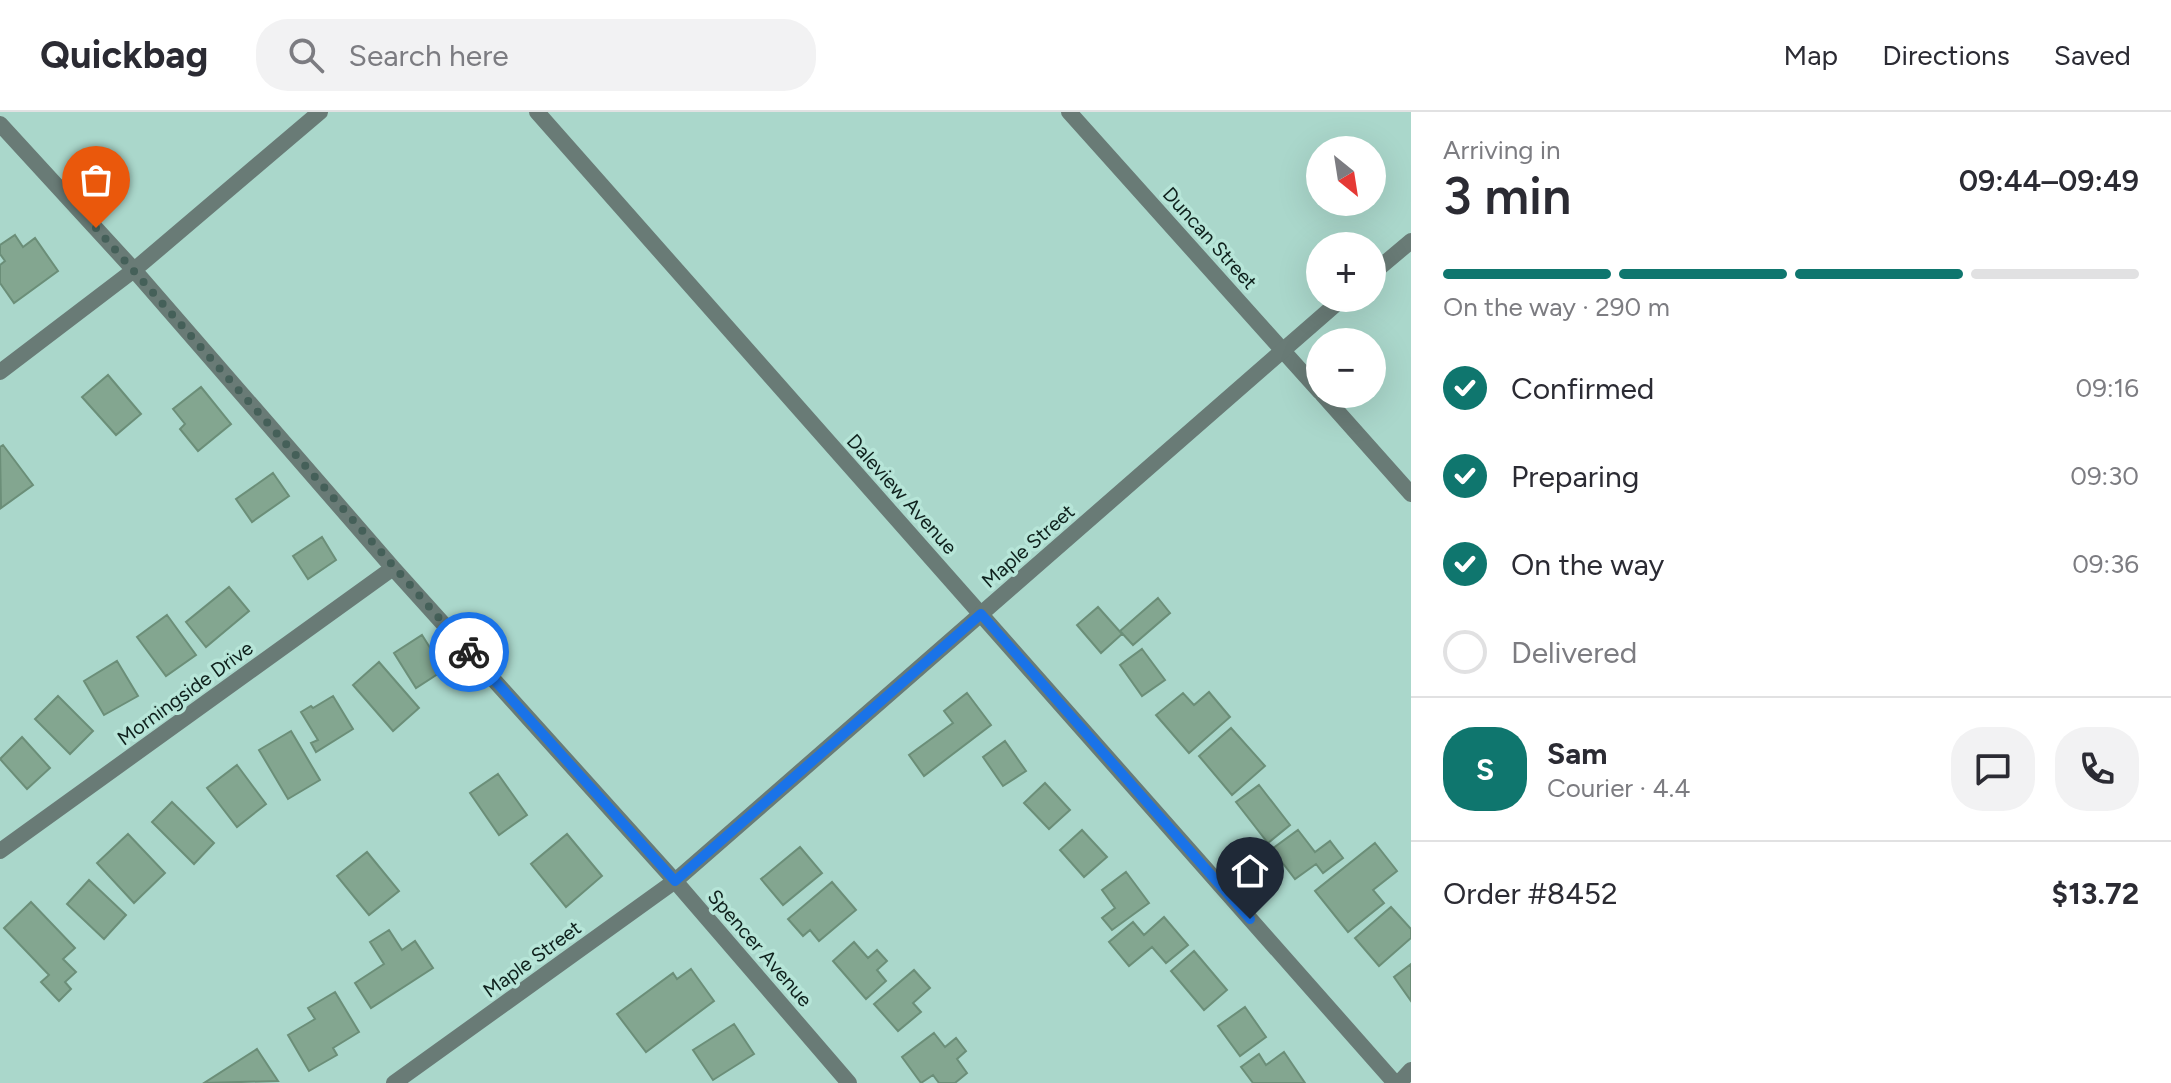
<!DOCTYPE html>
<meta charset="utf-8">
<style>
body{margin:0;font-family:Figtree,sans-serif;background:#f2f2f3;color:#2b2b33;height:100vh;display:flex;flex-direction:column;font-size:30px;white-space:nowrap}
*{box-sizing:border-box;margin:0}
p{font-size:26px;color:#7c7c81}
.icon{flex:none;width:44px;height:44px;fill:none;stroke:currentColor;stroke-width:2;stroke-linecap:round;stroke-linejoin:round}
.map{position:relative;flex:1;overflow:hidden}
.panel{display:flex;flex-direction:column;background:#fff;width:760px}
.panel>*{flex:none}
.needle{width:52px;rotate:150deg}
.fabs{position:absolute;left:1306px;top:24px;display:grid;gap:16px}
.fabs a{display:grid;place-items:center;width:80px;height:80px;border-radius:50%;background:#fff;box-shadow:0 8px 32px #0002;font-size:40px}
.pin{position:absolute;display:grid;place-items:center;width:68px;height:68px;color:#fff;margin:-82px -34px;border-radius:50% 50% 50% 0;rotate:-45deg;box-shadow:0 0 8px #0007}
.pin .icon{rotate:45deg}
.courier{position:absolute;display:grid;place-items:center;width:80px;height:80px;margin:-40px;border:6px solid #1a73e8;border-radius:50%;background:#fff;color:#222;box-shadow:0 2px 10px #0007}
.head em{font-style:normal;font-weight:600}
.head div{display:flex;flex-direction:column-reverse}
.head{display:flex;align-items:center;justify-content:space-between;height:136px;padding:0 32px}
h1{font-size:52px;font-weight:600;line-height:60px}
.bar{display:grid;grid-template-columns:repeat(4,1fr);gap:12px 8px;align-content:center;height:96px;padding:0 32px}
.bar i{height:10px;border-radius:6px;background:#e1e1e2}
.bar .selected{background:#0f766e}
.bar p{grid-column:span 4}
.line{display:flex;align-items:center;gap:20px;padding:0 32px;border-top:2px solid #e1e1e2}
.line div{flex:1}
.round{display:grid;place-items:center;flex:none;width:84px;height:84px;border-radius:32px;background:#f2f2f3}
ol{padding:0 32px;list-style:none}
li{display:flex;align-items:center;gap:24px;height:88px}
li p{margin-inline-start:auto}
li .icon{padding:8px;border-radius:50%;background:#0f766e;color:#fff;stroke-width:4}
li:last-child{color:#7c7c81}
li i{width:44px;height:44px;border:4px solid #e1e1e2;border-radius:50%}
header{display:flex;align-items:center;gap:48px;box-sizing:border-box;height:112px;padding:0 40px;background:#fff;border-bottom:2px solid #e1e1e2}
header strong{font-size:38px}
nav{display:flex;gap:44px;margin-inline-start:auto;font-size:28px}
.search{width:560px;height:72px;background:#f2f2f3;display:flex;align-items:center;gap:20px;box-sizing:border-box;padding:0 28px;border-radius:32px;color:#7c7c81;font-size:30px}
main{display:flex;flex:1;min-height:0}
.map>svg:first-child{display:block}
.building{fill:#83a690;stroke:#6b8e78;stroke-width:2}
.lines{fill:none;stroke-linecap:round;stroke-linejoin:round}
.minor{stroke:#697b76;stroke-width:16}
.tertiary{stroke:#697b76;stroke-width:16}
.done{stroke:#456059;stroke-width:8;stroke-dasharray:0 14.4}
.route{stroke:#1a73e8;stroke-width:10}
.labels{text-anchor:middle;dominant-baseline:central;stroke-width:7;stroke-linejoin:round;paint-order:stroke}
.street-label{font-size:20px;fill:#0e201c;stroke:#b7e5d8}
</style>
<header>
<strong>Quickbag</strong>
<div class="search"><svg class="icon" aria-label="search" viewBox="0 0 24 24"><circle cx="10" cy="10" r="6"/><path d="M15 15l6 6"/></svg>Search here</div>
<nav><a>Map</a><a>Directions</a><a>Saved</a></nav>
</header>
<main>
<div class="map">
<svg width="1411" height="971" viewBox="0 0 1411 971">
<rect width="100%" height="100%" fill="#aad7cb"/>
<path class="building" d="M15,123L23,135L35,126L58,159L14,191L0,171V153L5,149L0,142V133Z
M108,263L141,302L116,323L82,285Z
M201,275L231,312L198,339L180,317L185,312L173,297Z
M3,333L33,373L1,396L0,335Z
M273,361L289,384L252,410L236,387Z
M322,425L336,448L308,467L293,444Z
M229,475L249,499L206,535L186,510Z
M1158,486L1170,501L1133,533L1120,519Z
M1098,495L1122,522L1101,541L1077,513Z
M167,503L196,543L166,564L137,525Z
M422,523L444,558L416,576L394,541Z
M1142,537L1165,568L1142,584L1120,553Z
M117,549L138,584L104,603L84,569Z
M379,550L419,596L393,619L353,573Z
M1209,580L1230,605L1189,641L1156,603L1183,581L1194,593Z
M967,581L991,613L924,664L909,643L953,611L944,599Z
M58,584L93,619L70,642L35,607Z
M333,584L353,617L316,640L311,631L318,628L301,600L311,594L313,596Z
M1231,616L1265,654L1232,683L1199,644Z
M291,619L320,668L288,687L259,638Z
M22,625L50,656L27,677L0,647Z
M1005,629L1026,659L1003,674L983,645Z
M237,653L266,692L237,715L207,676Z
M498,662L527,703L499,723L470,681Z
M1045,671L1070,698L1049,717L1024,691Z
M1259,673L1290,713L1268,731L1236,690Z
M172,690L214,731L194,752L152,710Z
M1082,718L1107,745L1084,765L1060,738Z
M1298,718L1315,740L1330,729L1343,746L1323,761L1316,752L1295,767L1272,737Z
M128,722L165,761L134,791L97,751Z
M567,722L602,764L566,795L531,752Z
M1375,731L1397,759L1373,778L1384,791L1348,820L1315,779Z
M800,735L822,761L783,793L761,767Z
M367,740L399,779L369,803L337,764Z
M1126,760L1149,791L1112,818L1102,806L1115,796L1102,778Z
M89,768L126,803L104,827L67,792Z
M832,770L856,798L819,829L810,818L803,824L788,807Z
M31,790L75,836L63,847L76,860L65,870L71,877L59,889L41,870L49,863L4,816Z
M1391,795L1411,817V826L1379,854L1355,826Z
M1164,805L1188,833L1166,851L1152,835L1129,854L1109,830L1133,810L1144,823Z
M389,818L402,838L415,829L433,856L371,896L355,871L384,852L370,830Z
M854,830L868,846L877,838L887,849L877,858L886,869L866,887L833,849Z
M1194,839L1227,878L1204,898L1171,859Z
M1411,852V889L1394,865Z
M691,857L714,889L646,940L617,902L673,861L677,867Z
M914,858L930,876L913,891L921,900L898,919L874,892Z
M335,880L359,920L333,936L337,943L309,959L288,923L315,907L308,896Z
M1245,895L1266,925L1240,944L1218,914Z
M734,912L754,942L713,968L693,938Z
M934,921L945,935L956,926L966,939L957,947L967,961L955,971H939L933,963L921,971L902,945Z
M257,937L278,969L204,971Z
M1284,940L1305,971H1253L1241,955L1259,942L1266,953Z"/>
<g class="lines">
<path class="minor" d="M537,0L1395,971
M1069,0L1320,280
M0,12L134,158L393,456L675,769L849,971
M0,260L134,158L320,0
M1322,282L1411,382
M0,739L393,456
M1399,971L1411,958"/>
<path class="tertiary" d="M1372,162L1411,129
M394,971L675,769L1343,186"/>
</g>
<g class="lines">
<path class="done" d="M96,116L469,540"/>
<path class="route" d="M469,540L675,769L981,502L1250,807"/>
</g>
<g class="labels">
<g class="street-label">
<text transform="translate(1210 126) rotate(48)">Duncan Street</text>
<text transform="translate(902 382) rotate(48)">Daleview Avenue</text>
<text transform="translate(1028 434) rotate(-41)">Maple Street</text>
<text transform="translate(185 581) rotate(-36)">Morningside Drive</text>
<text transform="translate(760 836) rotate(49)">Spencer Avenue</text>
<text transform="translate(532 847) rotate(-36)">Maple Street</text>
</g>
</g>
</svg>
<div class="fabs">
<a><svg class="needle" viewBox="-14 -14 28 28"><path d="M0-13l5 13h-10z" fill="#e53935"/><path d="M0 13l5-13h-10z" fill="#7c7c81"/></svg></a>
<a>+</a>
<a>−</a>
</div>
<div class="pin" style="left:96px;top:116px;background:#ea580c"><svg class="icon" aria-label="bag" viewBox="0 0 24 24"><path d="M5 8h14l-1 12H6zM9 8a3 3 0 0 1 6 0"/></svg></div>
<div class="pin" style="left:1250px;top:807px;background:#1f2937"><svg class="icon" aria-label="home" viewBox="0 0 24 24"><path d="M3 11l9-7 9 7M6 9v11h12V9"/></svg></div>
<div class="courier" style="left:469px;top:540px"><svg class="icon" aria-label="bike" viewBox="0 0 24 24"><circle cx="6" cy="16" r="4"/><circle cx="18" cy="16" r="4"/><path d="M6 16l4-8h5l3 8M10 8l3 8H6M13 5h3"/></svg></div>
</div>
<section class="panel">
<div class="head"><div><h1>3 min</h1><p>Arriving in</p></div><em>09:44–09:49</em></div>
<div class="bar"><i class="selected"></i><i class="selected"></i><i class="selected"></i><i></i><p>On the way · 290 m</p></div>
<ol>
<li><svg class="icon" aria-label="check" viewBox="0 0 24 24"><path d="M5 12l5 5 9-10"/></svg>Confirmed<p>09:16</p></li>
<li><svg class="icon" aria-label="check" viewBox="0 0 24 24"><path d="M5 12l5 5 9-10"/></svg>Preparing<p>09:30</p></li>
<li><svg class="icon" aria-label="check" viewBox="0 0 24 24"><path d="M5 12l5 5 9-10"/></svg>On the way<p>09:36</p></li>
<li><i></i>Delivered</li>
</ol>
<div class="line" style="height:144px"><b class="round" style="background:#0f766e;color:#fff">S</b><div><b>Sam</b><p>Courier · 4.4</p></div><a class="round"><svg class="icon" aria-label="chat" viewBox="0 0 24 24"><path d="M4 5h16v11H9l-5 4z"/></svg></a><a class="round"><svg class="icon" aria-label="phone" viewBox="0 0 24 24"><path d="M5 4h4l2 5-3 2q2 4 5 5l2-3 5 2v4C11 20 4 13 5 4z"/></svg></a></div>
<div class="line" style="height:104px"><div>Order #8452</div><b>$13.72</b></div>
</section>
</main>
